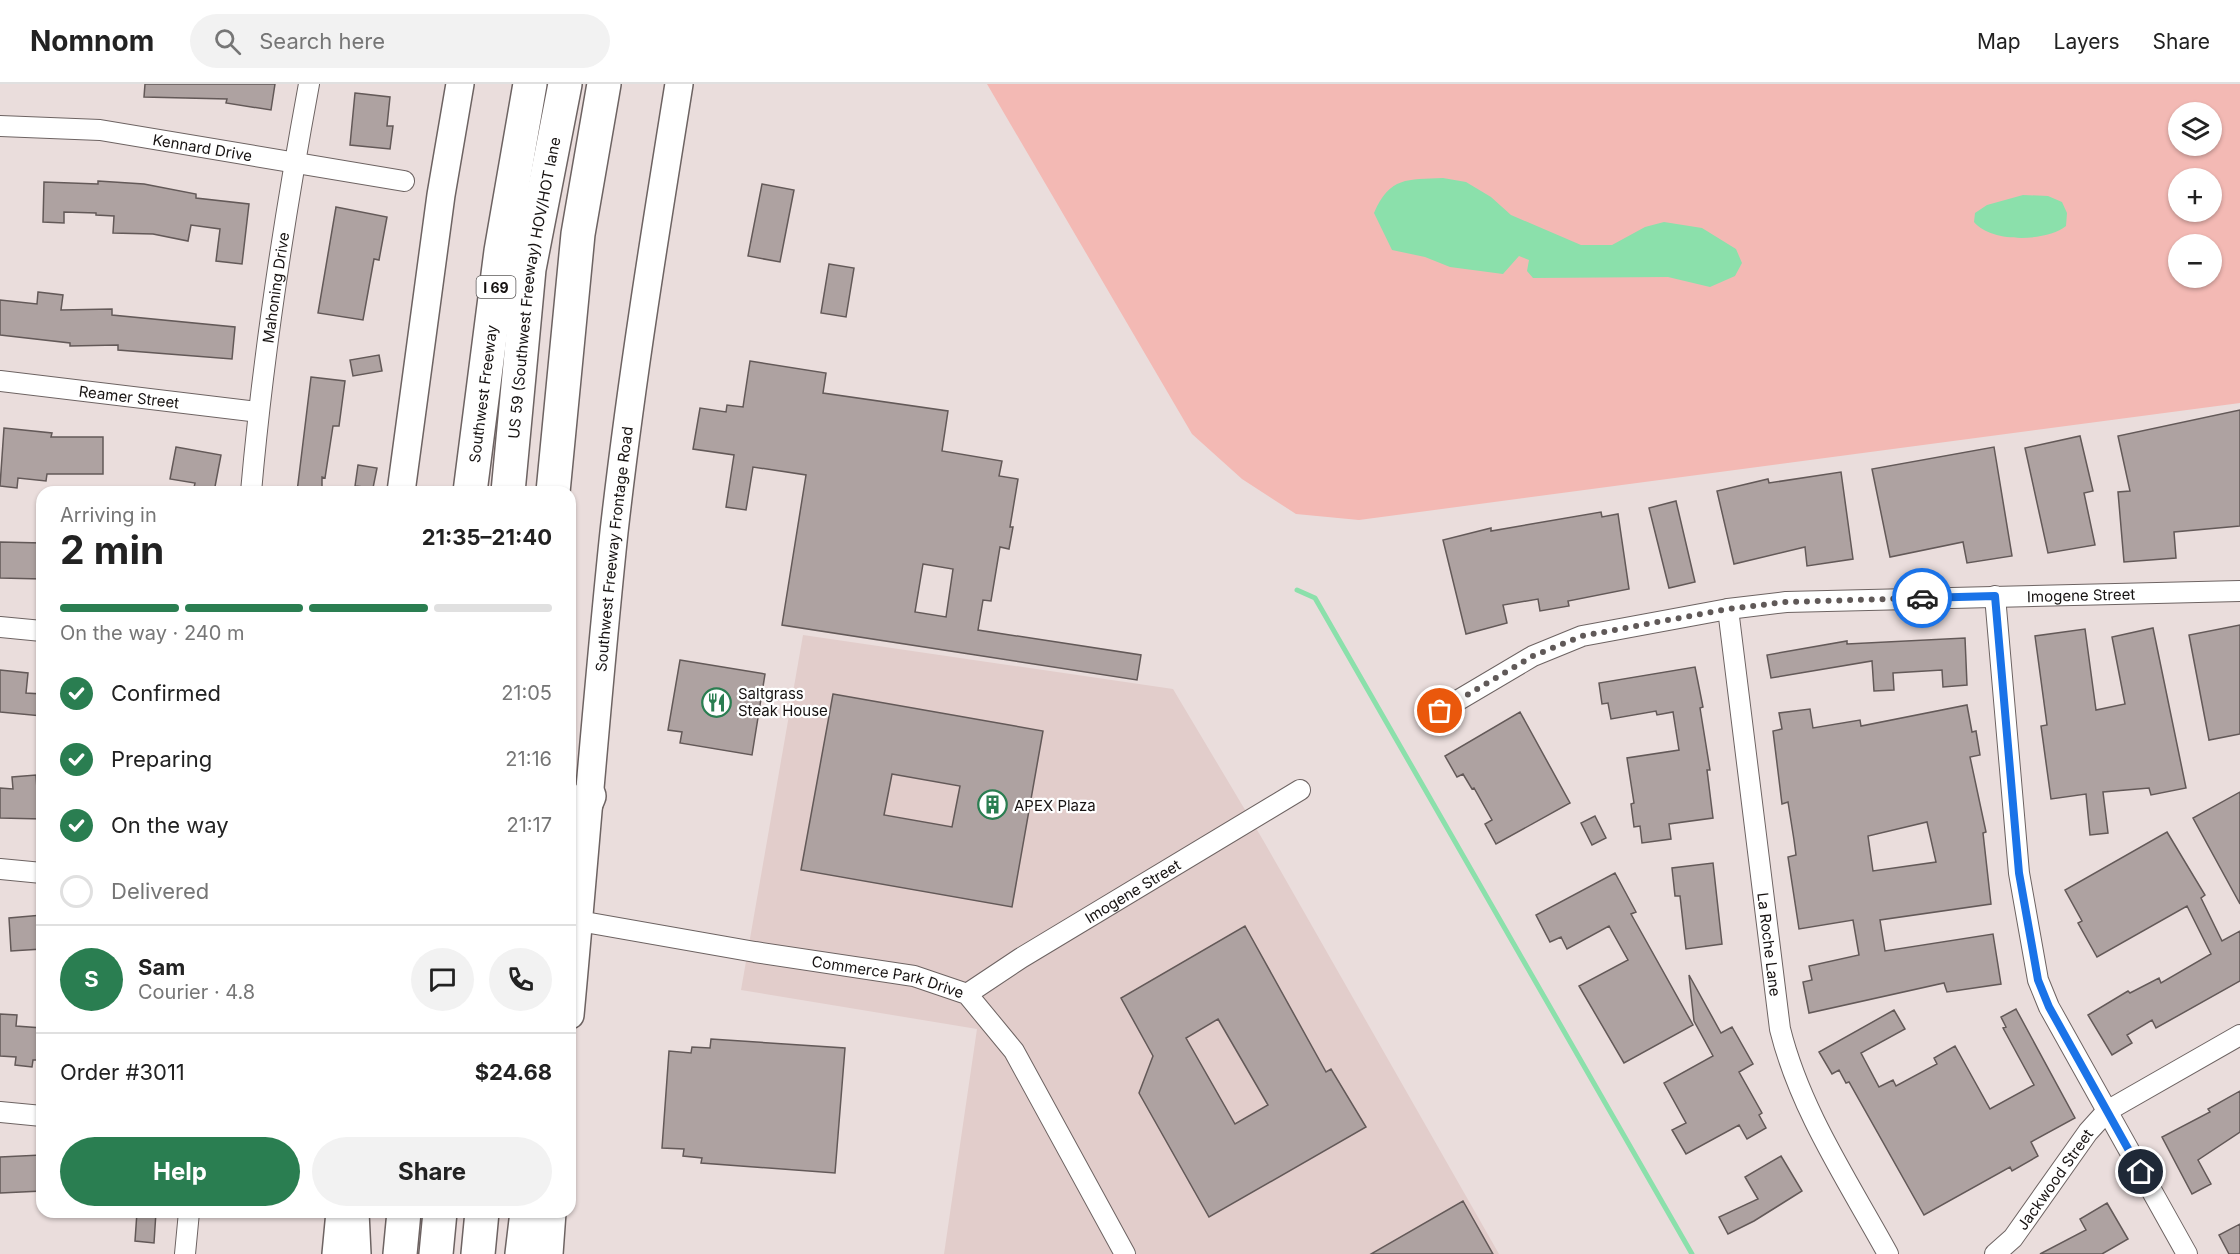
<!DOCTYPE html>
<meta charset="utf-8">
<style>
body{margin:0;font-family:Inter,sans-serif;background:#f2f2f2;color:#222;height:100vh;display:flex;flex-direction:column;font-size:22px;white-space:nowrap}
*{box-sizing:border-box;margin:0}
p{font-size:20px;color:#767676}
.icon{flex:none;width:33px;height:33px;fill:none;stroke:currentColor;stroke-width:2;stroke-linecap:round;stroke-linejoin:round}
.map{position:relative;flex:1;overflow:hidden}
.drawer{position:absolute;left:36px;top:402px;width:540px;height:732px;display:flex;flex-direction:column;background:#fff;border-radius:18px;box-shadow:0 2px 4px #0004}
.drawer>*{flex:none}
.buttons{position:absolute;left:2168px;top:18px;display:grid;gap:12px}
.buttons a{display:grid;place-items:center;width:54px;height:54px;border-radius:50%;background:#fff;box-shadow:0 2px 4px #0004;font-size:30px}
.pin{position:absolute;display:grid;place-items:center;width:51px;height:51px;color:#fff;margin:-26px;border:3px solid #fff;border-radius:50%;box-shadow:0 2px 6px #0007}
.courier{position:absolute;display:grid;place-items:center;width:60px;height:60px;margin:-30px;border:4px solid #1a73e8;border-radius:50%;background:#fff;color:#222;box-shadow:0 2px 8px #0007}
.summary em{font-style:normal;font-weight:700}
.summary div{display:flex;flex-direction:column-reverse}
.summary{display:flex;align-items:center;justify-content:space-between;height:102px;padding:0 24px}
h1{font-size:39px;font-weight:700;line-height:45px}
.bar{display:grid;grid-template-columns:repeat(4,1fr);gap:9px 6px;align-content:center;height:72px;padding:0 24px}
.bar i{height:8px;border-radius:4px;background:#e0e0e0}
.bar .current{background:#2a7e51}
.bar p{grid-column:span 4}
.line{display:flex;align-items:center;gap:15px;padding:0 24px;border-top:2px solid #e0e0e0}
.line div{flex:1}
.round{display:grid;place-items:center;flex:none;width:63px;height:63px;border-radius:32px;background:#f2f2f2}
ol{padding:0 24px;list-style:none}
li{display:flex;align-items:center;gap:18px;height:66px}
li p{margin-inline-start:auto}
li .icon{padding:6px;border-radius:50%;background:#2a7e51;color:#fff;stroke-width:4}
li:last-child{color:#767676}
li i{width:33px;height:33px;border:3px solid #e0e0e0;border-radius:50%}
.primary-button{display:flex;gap:12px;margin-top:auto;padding:12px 24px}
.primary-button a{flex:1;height:69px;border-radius:36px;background:#2a7e51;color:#fff;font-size:24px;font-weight:700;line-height:69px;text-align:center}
.primary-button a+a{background:#f2f2f2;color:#222}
header{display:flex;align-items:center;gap:36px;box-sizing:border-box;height:84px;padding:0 30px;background:#fff;border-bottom:2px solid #e0e0e0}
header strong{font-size:28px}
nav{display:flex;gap:33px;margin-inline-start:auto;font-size:21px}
.search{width:420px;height:54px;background:#f2f2f2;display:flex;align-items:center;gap:15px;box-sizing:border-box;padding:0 21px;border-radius:33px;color:#767676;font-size:22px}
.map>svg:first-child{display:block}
.built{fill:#e2cdcb}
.green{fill:#f3b9b4;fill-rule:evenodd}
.water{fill:#8be0ab}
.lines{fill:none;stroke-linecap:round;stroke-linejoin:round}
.stream{stroke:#8be0ab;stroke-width:5}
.building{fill:#aea2a1;stroke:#635958;stroke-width:1.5;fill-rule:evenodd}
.minor-casing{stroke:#6d6362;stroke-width:22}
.secondary-casing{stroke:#6d6362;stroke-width:30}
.motorway-casing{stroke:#6d6362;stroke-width:36}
.minor{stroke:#fff;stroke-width:20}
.secondary{stroke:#fff;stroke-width:27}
.motorway{stroke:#fff;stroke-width:33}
.done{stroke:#605958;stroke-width:6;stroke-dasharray:0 10.8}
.route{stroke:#1a73e8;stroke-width:8}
.labels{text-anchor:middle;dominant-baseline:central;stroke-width:4.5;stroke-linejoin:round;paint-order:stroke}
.shield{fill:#fff;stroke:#5c5958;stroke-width:1.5}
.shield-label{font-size:14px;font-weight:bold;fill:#161211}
.street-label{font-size:15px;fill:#161211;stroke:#fff}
.poi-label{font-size:15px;fill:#161211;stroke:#fff;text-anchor:start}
</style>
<header>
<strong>Nomnom</strong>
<div class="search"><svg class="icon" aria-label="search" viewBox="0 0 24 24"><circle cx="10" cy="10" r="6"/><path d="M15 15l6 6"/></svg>Search here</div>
<nav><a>Map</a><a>Layers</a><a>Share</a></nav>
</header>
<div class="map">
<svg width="2240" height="1170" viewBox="0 0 2240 1170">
<rect width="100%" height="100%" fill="#eadddc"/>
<path class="built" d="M803,551L1173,605L1263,756L1499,1170H944L977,945L741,906Z"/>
<path class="green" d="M987,0H2240V319L1359,436L1296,430L1242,395L1192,350ZM2178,28H2211V62H2178ZM2178,94H2211V128H2178ZM2178,160H2211V194H2178Z"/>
<path class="water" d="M1443,94L1466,98L1491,113L1511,131L1581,161H1612L1645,143L1664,138L1702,144L1736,165L1742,179L1735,192L1710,203L1668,193L1533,194L1527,187L1529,176L1519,172L1503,190L1450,183L1425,173L1392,166L1374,129C1390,92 1407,96 1443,94Z
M2023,111L2048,112L2062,118L2067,129L2066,142C2046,158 1991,159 1974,138L1975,129L1987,121Z"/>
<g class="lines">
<path class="stream" d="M1297,506L1315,514L1692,1170"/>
</g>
<path class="building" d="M145,0H275L271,26L226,19L227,15L144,13Z
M355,9L390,13L387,42H393L390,65L350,61Z
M98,97L144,100L196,110V114L249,120L242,180L216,177L220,145L191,141L188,157L153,150L113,149L114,132L96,131V129L64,128V139L43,138L44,98L98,100Z
M762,100L794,106L780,178L748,172Z
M336,123L387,133L379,176L374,175L363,236L318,229Z
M829,180L854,184L846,233L821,229Z
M38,208L63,211L61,226L112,225V231L235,243L232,275L118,266V261L70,262V259L0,251V216L37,220Z
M379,271L382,287L353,292L350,276Z
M750,277L826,289L823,309L948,327L942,367L1002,377L999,392L1018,395L1010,443H1013L1009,465L1000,463L991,517L983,516L978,546L1141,571L1137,596L782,541L806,391L753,383L746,426L726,423L734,371L693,365L700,324L726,328L727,321L743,323ZM923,480L953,485L946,533L915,528Z
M311,293L345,297L339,342H333L325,394L322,393V408H297Z
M2240,326V442L2174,448L2176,474L2124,478L2118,408L2130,407L2118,352Z
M4,344L52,349L51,353H103V390H47L46,397L18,394L17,404L0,402Z
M2080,352L2093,407L2084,409L2095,461L2048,469L2025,364Z
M176,363L221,371L214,408H193L195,399L170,395Z
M1994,363L2012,472L1967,479L1963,458L1890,473L1872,385Z
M358,381L377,384L373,404L355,402Z
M1841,388L1853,475L1807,482L1805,463L1734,480L1717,407L1768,395L1769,399Z
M1676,417L1695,498L1669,504L1649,424Z
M1601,428L1602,433L1618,430L1629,505L1568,517L1569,522L1540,527L1538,515L1503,521L1507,539L1466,550L1443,456L1491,444V447Z
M0,458L42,459V495L0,494Z
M2240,541V650L2209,656L2189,551Z
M2153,544L2186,704L2151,711L2149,704L2103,708L2108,749L2090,751L2086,710L2051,715L2041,642L2047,641L2035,552L2085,545L2096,626L2125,620L2112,553Z
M1965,554L1967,601L1943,603L1942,586L1893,589L1894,606L1874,607L1872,577L1771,594L1767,571L1847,557V560Z
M680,576L765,590L752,671L680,659L682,648L668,646Z
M1695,583L1703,623L1700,624L1710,686H1707L1713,734L1669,740L1671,755L1642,759L1640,742L1634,743L1631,720L1634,719L1627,674L1679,666L1673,628L1657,631L1656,627L1611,635L1608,619L1602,620L1599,599Z
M0,586L28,589L26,609L42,610V632L0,628Z
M833,610L1043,647L1012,823L801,786ZM892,690L960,702L952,743L884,731Z
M1967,621L1972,648L1976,647L1980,671L1970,673L1986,748L1983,749L1991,820L1880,836L1885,867L1993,850L2001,900L1947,908L1944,899L1809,929L1803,898L1812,896L1809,882L1859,871L1853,836L1799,845L1788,773L1796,771L1794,756L1788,718L1782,720L1773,647L1782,645L1779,629L1810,625L1813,644L1860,636L1861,642ZM1927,738L1936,778L1873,787L1868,752Z
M1520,628L1570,719L1496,760L1485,740L1492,736L1474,704L1472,705L1463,690L1457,693L1445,672Z
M36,691L37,705H42V735L0,734V704L13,705L12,693Z
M2240,708V820L2193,734Z
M1595,732L1606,754L1592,761L1581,739Z
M2167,748L2205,811L2201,814L2222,857L2240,847V897L2156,944L2152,936L2127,951L2132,959L2112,971L2088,931L2128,907L2130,909L2159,894L2161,899L2211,870L2187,822L2097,873L2078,839L2082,837L2065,806Z
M1713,779L1722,860L1686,865L1680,812H1675L1672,784Z
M1615,789L1636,828L1631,830L1693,941L1624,979L1579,902L1628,876L1609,842L1567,865L1561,853L1550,858L1536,831Z
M42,831V865L11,867L9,834Z
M1245,842L1326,988L1331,985L1366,1043L1209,1133L1139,1009L1153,972L1121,914ZM1218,935L1268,1021L1235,1040L1186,954Z
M1689,891L1721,949L1732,943L1753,980L1739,988L1762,1029L1759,1031L1766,1044L1747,1055L1739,1041L1686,1070L1672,1046L1686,1039L1664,999L1713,972L1694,937Z
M2016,925L2075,1034L2031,1058L2038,1072L2012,1087L2010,1083L1924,1131L1849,998L1846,999L1839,986L1832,990L1819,968L1894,926L1905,945L1861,969L1879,1003L1893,996L1896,1002L1937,980L1934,974L1955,962L1990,1025L2034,1001L2003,944L2006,943L2001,933Z
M0,930L17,931L16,942L42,944V976H33L32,983L15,981L16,973L0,972Z
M711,955L845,964L835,1089L701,1079L702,1074L683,1072L684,1065L662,1064L669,967L691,969L692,963L710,964Z
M2240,1007V1048L2198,1076L2211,1100L2192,1110L2162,1053L2210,1028L2208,1025Z
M41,1071L42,1107L0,1109V1073Z
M1781,1072L1802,1107L1754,1137L1728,1150L1719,1133L1758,1115L1745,1093Z
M1463,1117L1493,1170H1371Z
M2107,1119L2128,1155L2102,1170H2040L2086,1146L2080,1135Z
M137,1128H156L154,1159L135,1157Z
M2240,1140V1170H2229L2219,1151Z"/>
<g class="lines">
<defs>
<g id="minor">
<path id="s1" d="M0,42L100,46L404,97"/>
<path id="s2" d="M0,297L258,328"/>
<path id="s3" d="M251,408C263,271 284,135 309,0"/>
<path d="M1995,512L2019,789L2038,896L2049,923L2187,1170"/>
<path id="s4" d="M1728,525L1780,945C1800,1026 1848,1097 1888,1170"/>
<path d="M0,543L42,547"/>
<path id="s5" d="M1440,627L1533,572L1582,552L1728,525L1786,518L2240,507"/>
<path d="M0,785L42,789"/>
<path id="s6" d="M579,837L755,868L914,892L967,910L1014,967L1125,1170"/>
<path id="s7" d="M967,910L1021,874L1300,706"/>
<path d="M0,1028L42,1032"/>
<path d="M185,1170L189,1128"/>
<path id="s8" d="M1995,1170L2013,1154L2088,1048L2107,1027L2240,951"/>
</g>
<g id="secondary">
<path d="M401,408L441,111L460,0"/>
<path id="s9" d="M570,931C585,770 597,609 614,448C631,298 655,149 679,0"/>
<path d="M336,1170L340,1128"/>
<path d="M549,1170L552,1128"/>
</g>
<g id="motorway">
<path id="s10" d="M470,408L501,167L530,0"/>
<path id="s11" d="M508,408L529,185L565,0"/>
<path d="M553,408L578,150L604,0"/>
<path d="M570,781L575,746L589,712"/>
<path d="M352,1128L354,1170"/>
<path d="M400,1170L404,1128"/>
<path d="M436,1170L440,1128"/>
<path d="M478,1170L482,1128"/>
<path d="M522,1170L527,1128"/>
</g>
</defs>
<use href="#minor" class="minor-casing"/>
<use href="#secondary" class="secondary-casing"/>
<use href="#motorway" class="motorway-casing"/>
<use href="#minor" class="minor"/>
<use href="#secondary" class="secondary"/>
<use href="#motorway" class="motorway"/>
</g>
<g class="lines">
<path class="done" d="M1440,627L1533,572L1582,552L1728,525L1786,518L1922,514"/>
<path class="route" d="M1922,514L1995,512L2019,789L2038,896L2049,923L2141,1088"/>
</g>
<defs>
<symbol id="restaurant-ring" viewBox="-11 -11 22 22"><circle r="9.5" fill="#fff" stroke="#2a7e51" stroke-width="1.5"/><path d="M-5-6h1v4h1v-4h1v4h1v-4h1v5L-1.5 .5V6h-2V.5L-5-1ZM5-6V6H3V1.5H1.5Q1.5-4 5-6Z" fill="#2a7e51"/></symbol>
<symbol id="building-ring" viewBox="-11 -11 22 22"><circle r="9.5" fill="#fff" stroke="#2a7e51" stroke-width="1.5"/><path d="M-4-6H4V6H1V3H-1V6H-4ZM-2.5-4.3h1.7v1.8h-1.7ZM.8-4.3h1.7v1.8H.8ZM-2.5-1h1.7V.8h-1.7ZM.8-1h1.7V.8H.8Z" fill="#2a7e51"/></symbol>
</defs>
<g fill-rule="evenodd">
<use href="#restaurant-ring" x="700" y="602" width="33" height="33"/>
<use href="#building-ring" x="976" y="704" width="33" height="33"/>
</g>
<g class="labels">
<rect class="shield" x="476.5" y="192" width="39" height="22" rx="4.5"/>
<g class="shield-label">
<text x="496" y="203">I 69</text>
</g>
<g class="street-label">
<text stroke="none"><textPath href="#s1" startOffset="204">Kennard Drive</textPath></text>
<text stroke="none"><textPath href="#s3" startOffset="206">Mahoning Drive</textPath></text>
<text stroke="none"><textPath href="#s11" startOffset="206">US 59 (Southwest Freeway) HOV/HOT lane</textPath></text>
<text stroke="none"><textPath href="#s10" startOffset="99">Southwest Freeway</textPath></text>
<text stroke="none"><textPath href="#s2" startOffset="130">Reamer Street</textPath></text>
<text stroke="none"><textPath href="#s9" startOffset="468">Southwest Freeway Frontage Road</textPath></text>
<text stroke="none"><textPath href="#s5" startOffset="663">Imogene Street</textPath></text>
<text stroke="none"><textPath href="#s7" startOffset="195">Imogene Street</textPath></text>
<text stroke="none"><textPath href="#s4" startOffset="338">La Roche Lane</textPath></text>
<text stroke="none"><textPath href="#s6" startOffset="314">Commerce Park Drive</textPath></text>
<text stroke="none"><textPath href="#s8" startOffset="96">Jackwood Street</textPath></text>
</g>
<g class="poi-label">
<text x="738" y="609">Saltgrass<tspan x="738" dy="17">Steak House</tspan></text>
<text x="1014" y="721">APEX Plaza</text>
</g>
</g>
</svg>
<div class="buttons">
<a><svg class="icon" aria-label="layers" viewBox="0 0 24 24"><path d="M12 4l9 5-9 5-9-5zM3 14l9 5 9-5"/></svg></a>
<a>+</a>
<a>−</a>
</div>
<div class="pin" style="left:1440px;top:627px;background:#ea580c"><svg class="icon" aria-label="bag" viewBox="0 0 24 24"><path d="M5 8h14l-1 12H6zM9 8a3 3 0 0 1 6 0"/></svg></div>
<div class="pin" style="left:2141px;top:1088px;background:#1f2937"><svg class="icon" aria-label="home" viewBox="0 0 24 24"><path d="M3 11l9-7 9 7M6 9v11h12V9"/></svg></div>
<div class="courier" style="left:1922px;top:514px"><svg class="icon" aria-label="car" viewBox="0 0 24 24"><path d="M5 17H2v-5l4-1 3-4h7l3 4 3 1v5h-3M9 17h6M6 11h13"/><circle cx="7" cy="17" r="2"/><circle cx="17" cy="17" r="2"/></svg></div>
<section class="drawer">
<div class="summary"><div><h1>2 min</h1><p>Arriving in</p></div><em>21:35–21:40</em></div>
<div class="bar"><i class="current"></i><i class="current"></i><i class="current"></i><i></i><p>On the way · 240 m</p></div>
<ol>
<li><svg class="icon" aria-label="check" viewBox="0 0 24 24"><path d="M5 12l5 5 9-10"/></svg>Confirmed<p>21:05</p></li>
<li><svg class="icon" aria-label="check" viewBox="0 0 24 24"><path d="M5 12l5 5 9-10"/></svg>Preparing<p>21:16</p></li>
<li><svg class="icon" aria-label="check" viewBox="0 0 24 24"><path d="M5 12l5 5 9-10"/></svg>On the way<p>21:17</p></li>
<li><i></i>Delivered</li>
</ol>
<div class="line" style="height:108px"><b class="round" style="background:#2a7e51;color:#fff">S</b><div><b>Sam</b><p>Courier · 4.8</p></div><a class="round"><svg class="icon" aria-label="chat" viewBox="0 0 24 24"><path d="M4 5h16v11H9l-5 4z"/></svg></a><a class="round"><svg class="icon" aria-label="phone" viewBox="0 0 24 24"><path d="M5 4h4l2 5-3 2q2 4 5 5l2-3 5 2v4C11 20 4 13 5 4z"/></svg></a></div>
<div class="line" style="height:78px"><div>Order #3011</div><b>$24.68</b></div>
<div class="primary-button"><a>Help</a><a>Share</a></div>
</section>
</div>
